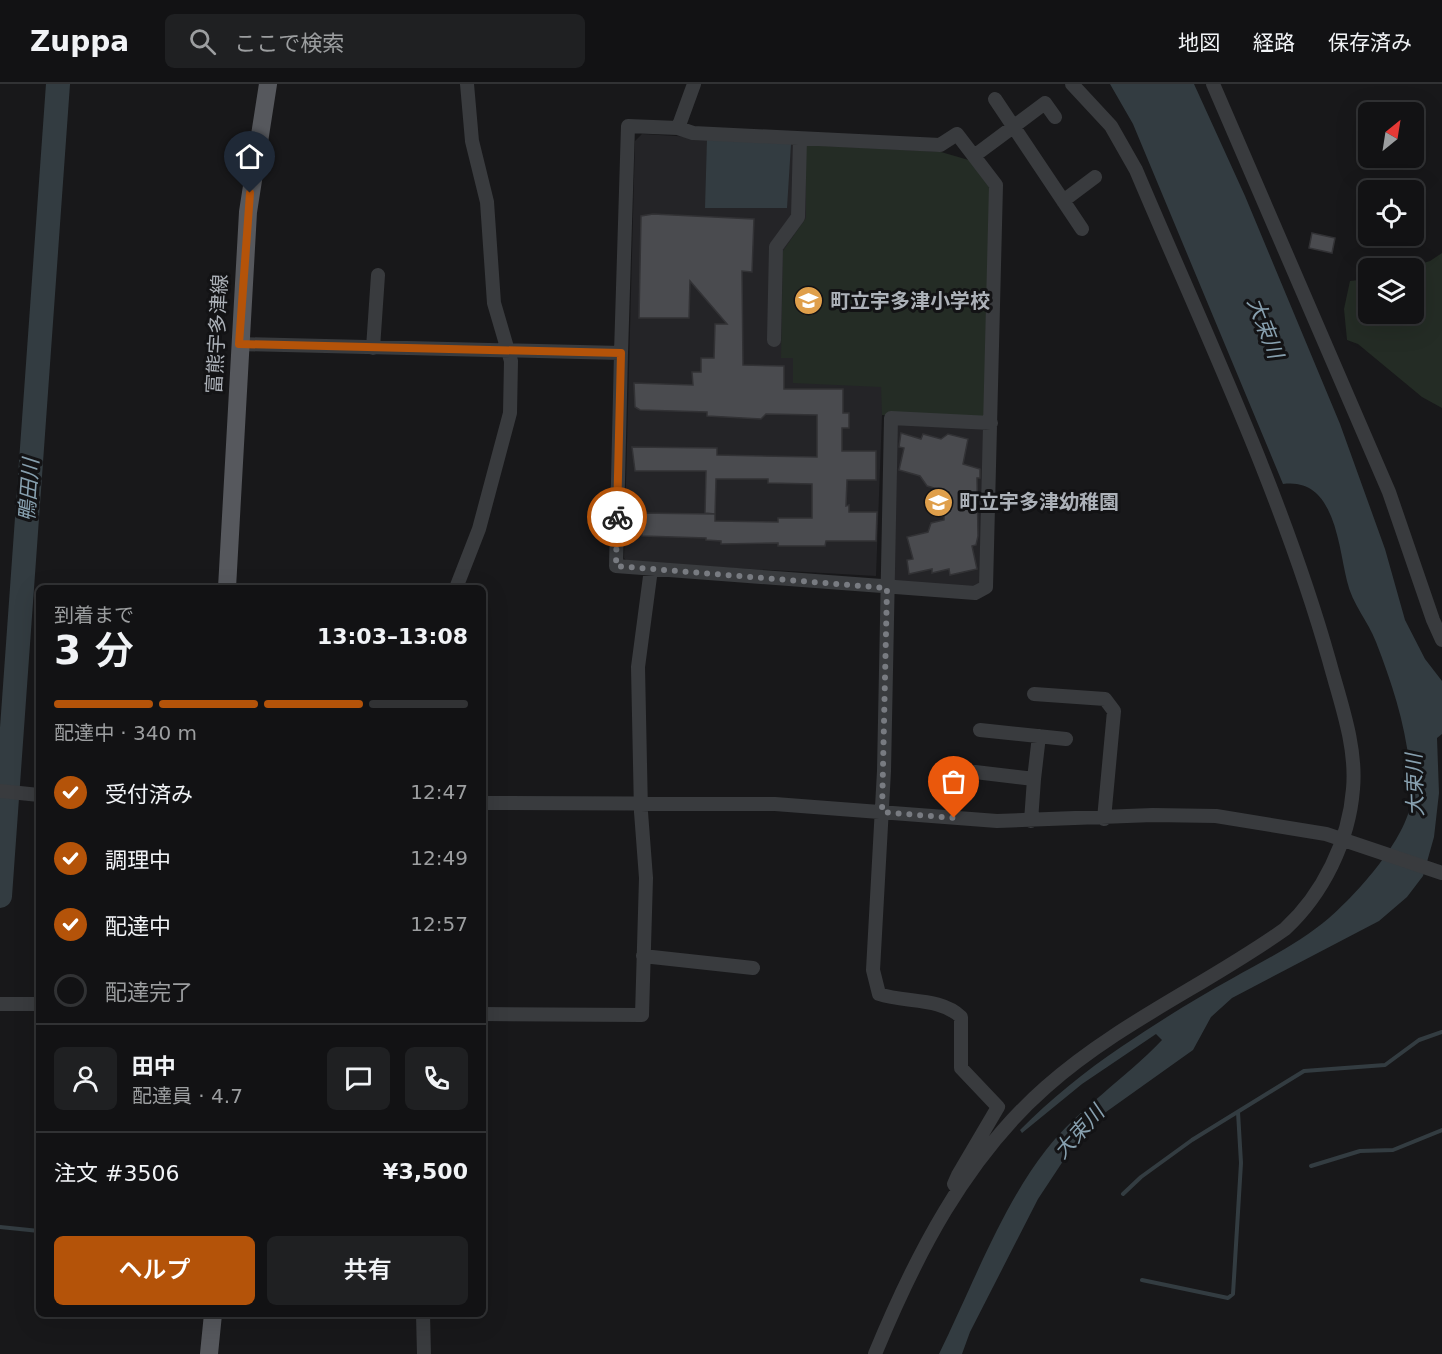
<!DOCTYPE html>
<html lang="ja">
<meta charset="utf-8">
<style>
body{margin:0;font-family:"DejaVu Sans","Noto Sans JP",sans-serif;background:#1f2022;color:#f1f3f6;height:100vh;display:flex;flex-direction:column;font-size:22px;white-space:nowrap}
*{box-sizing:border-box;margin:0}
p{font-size:20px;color:#9c9ea0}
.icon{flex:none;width:33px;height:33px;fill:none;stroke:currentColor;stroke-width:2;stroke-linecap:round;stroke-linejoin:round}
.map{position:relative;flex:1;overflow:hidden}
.sheet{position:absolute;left:36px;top:501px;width:450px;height:732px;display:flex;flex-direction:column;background:#121214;border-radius:9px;box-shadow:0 6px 24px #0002,0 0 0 2px #313234}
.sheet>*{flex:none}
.needle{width:39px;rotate:30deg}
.controls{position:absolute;left:1358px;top:18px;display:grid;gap:12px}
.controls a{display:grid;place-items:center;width:66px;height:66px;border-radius:9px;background:#121214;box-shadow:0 6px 24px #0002,0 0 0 2px #313234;font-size:30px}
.pin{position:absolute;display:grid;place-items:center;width:51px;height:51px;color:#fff;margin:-62px -26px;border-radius:50% 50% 50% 0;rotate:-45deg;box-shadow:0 0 6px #0007}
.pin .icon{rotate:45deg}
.courier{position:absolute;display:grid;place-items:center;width:60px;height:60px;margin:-30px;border:4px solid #b45309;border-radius:50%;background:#fff;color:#222;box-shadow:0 2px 8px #0007}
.summary em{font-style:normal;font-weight:600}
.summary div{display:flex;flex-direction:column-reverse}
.summary{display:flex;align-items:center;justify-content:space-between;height:102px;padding:0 18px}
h1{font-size:39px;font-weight:600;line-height:45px}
.bar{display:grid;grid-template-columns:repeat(4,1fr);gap:9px 6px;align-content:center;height:72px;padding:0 18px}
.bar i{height:8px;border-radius:4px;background:#313234}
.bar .selected{background:#b45309}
.bar p{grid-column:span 4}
.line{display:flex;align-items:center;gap:15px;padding:0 18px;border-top:2px solid #313234}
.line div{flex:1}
.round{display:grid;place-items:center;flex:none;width:63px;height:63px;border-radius:9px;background:#1f2022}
ol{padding:0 18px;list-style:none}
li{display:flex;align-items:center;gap:18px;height:66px}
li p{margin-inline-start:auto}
li .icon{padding:6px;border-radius:50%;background:#b45309;color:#fff;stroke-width:4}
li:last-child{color:#9c9ea0}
li i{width:33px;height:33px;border:3px solid #313234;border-radius:50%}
.cta{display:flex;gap:12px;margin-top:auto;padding:12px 18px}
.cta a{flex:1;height:69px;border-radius:9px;background:#b45309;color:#fff;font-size:24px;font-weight:600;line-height:69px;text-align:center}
.cta a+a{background:#1f2022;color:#f1f3f6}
header{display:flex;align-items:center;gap:36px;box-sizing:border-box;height:84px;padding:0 30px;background:#121214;border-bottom:2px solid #313234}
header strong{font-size:28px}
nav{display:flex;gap:33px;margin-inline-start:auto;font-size:21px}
.search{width:420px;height:54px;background:#1f2022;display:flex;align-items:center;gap:15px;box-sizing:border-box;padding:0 21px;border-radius:9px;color:#9c9ea0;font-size:22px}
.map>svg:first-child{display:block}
.built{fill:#242427}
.green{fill:#242c25}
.water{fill:#333c41}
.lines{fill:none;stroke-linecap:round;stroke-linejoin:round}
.stream{stroke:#333c41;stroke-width:4}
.river{stroke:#333c41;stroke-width:24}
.building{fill:#4a4b4f;stroke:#323235;stroke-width:1.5}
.minor{stroke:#393b3e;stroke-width:14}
.major{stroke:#56585d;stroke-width:18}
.done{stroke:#787b81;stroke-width:6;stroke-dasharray:0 10.8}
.route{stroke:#b45309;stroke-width:8}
.labels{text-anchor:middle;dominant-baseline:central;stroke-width:6;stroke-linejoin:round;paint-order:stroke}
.poi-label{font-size:20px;font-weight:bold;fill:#acb1b8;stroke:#131315;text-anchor:start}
.street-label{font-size:20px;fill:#acb1b8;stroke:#131315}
.water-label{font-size:21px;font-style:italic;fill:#87a0af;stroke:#131315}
</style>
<header>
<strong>Zuppa</strong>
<div class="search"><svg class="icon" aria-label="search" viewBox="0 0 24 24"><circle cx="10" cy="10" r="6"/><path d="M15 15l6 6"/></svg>ここで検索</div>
<nav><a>地図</a><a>経路</a><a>保存済み</a></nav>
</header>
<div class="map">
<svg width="1442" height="1270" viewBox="0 0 1442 1270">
<rect width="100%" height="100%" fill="#18181a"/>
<path class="built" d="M642,50L941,68L986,333L882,331L876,492L628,478L624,474L635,57Z
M895,338L985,344L982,497L976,504L896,500L890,492Z"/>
<path class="green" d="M806,61L941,68L972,77L990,102L986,333L882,331L881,303L793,299V274H781L783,167L806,134Z
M1442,169V324L1422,313L1358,260L1347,256L1344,225L1350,197L1368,195V230H1413V184H1407L1430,177Z"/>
<path class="water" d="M1110,0H1194L1245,112L1340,340L1385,465L1405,536L1425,575L1442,597V650L1437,654L1439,709L1434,753L1423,792L1407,813L1379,837L1232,914L1211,933L1193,966L1106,1028L1073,1062L1038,1115L970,1248L962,1270H939C971,1205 1002,1122 1046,1066C1079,1024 1125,995 1162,956L1156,950L1082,1000L1022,1049L1020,1046C1051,1015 1085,987 1121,963C1158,938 1195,915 1233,894C1265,876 1301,858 1329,834C1357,810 1407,754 1411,717C1412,708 1411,698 1410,689C1407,645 1392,599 1376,558C1368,537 1352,520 1347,497C1338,461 1335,393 1283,400L1133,40Z
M707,55L791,60L787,124H705Z"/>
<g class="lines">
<path class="stream" d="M1311,1082L1360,1067L1393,1066L1442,1046
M1123,1110L1141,1093L1192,1056L1304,987L1385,981L1419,956L1442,948
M0,1143L39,1147
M1142,1196L1228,1214L1233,1210L1241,1079L1238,1028"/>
<path class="river" d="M0,812L58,0"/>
</g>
<path class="building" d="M653,130L754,135L752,188L742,187L743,281L784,282V305H843V329H849V344H842V367H876V396H847L846,422L849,421V428H877L876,457H826L825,462H778V459L721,460V457L706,456V454L642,452L639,429L715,430V437L778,438V434H812V400L768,399V395H716L715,430L705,429L706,387H635L632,363L717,364V371L817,373V331L766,330L761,335L707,332V328L640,326L635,323L634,299L693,301L692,288H701V274H714L715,240H727L690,197L689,234H639L641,132Z
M1312,149L1335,154L1332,169L1309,164Z
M901,349L921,355L923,350L941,355L948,350L968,355L963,380L980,385V394H977L978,452L976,461L972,462L977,485L950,491L949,485L932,489V485L909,490L907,476L913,475L907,453L928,448L931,439L944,436V428L950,427L949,408L927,402L920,392L899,386L904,364L899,363Z"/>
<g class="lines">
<path class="minor" d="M1213,0L1389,408L1433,536L1442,556
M995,15L1082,145
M974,72L1045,19L1055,33
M1063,117L1095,93
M774,256L776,163L798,133L800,55
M239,260L621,269L628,42L678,44L694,0
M373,264L378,191
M621,269L616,482L975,509L986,503L996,101L957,50L940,61L693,49L678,44
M456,504L479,445L510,329L511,277L494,219L487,118L472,57L467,0
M1034,610L1105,615L1114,627L1104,735
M980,646L1066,655
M975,688L1034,695L1031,737
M1034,695L1039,652
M0,707L39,711
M483,719L775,720L997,737L1153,731L1216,732L1326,750L1442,789
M643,872L753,884
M0,920H39
M483,930L642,931L646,794L641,728L638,583L651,485
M957,1104L954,1100L958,1091L998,1023L961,984V933C940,913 905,919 879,910L873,886L884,687L891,334L991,339
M423,1230L424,1270
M875,1270C915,1173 965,1074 1046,1003C1118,939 1208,900 1285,845C1323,810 1349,757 1353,705C1357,662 1340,617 1329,576C1281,407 1204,247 1136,86L1111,42L1072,0"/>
<path class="major" d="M227,504L248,128L268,0
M209,1270L213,1230"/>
</g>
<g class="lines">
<path class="done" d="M617,433L616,482L887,504L882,728L954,734"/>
<path class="route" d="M250,109L239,260L621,269L617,433"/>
</g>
<defs>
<symbol id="school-disc" viewBox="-11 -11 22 22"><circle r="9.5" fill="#df9f4b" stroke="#131315"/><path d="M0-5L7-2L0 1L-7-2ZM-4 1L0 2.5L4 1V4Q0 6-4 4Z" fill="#fff"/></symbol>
</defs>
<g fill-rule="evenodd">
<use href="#school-disc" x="792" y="200" width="33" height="33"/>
<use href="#school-disc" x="922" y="402" width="33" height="33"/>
</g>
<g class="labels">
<g class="poi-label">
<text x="830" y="217">町立宇多津小学校</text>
<text x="959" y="418">町立宇多津幼稚園</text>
</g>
<g class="street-label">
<text transform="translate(217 250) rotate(-87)">富熊宇多津線</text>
</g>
<g class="water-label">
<text transform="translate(1265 244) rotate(69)">大束川</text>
<text transform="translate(29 406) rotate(-86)">鴨田川</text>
<text transform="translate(1415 701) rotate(-92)">大束川</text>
<text transform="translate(1079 1048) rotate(-48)">大束川</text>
</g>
</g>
</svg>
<div class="controls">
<a><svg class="needle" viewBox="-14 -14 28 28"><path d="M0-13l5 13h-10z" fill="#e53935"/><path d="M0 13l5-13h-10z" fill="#9c9ea0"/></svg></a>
<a><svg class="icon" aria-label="locate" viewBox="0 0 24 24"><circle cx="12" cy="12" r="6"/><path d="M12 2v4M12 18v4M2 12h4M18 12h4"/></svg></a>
<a><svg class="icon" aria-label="layers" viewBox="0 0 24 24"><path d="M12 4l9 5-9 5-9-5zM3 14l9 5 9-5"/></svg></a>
</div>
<div class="pin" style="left:954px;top:734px;background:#ea580c"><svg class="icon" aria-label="bag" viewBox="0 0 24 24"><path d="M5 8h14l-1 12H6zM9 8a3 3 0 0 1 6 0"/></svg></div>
<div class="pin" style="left:250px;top:109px;background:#1f2937"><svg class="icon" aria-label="home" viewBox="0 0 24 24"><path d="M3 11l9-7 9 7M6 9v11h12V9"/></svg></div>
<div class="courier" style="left:617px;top:433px"><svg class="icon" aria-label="bike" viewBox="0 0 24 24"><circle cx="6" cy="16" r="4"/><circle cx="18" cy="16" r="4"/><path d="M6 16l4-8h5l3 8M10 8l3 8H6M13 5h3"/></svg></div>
<section class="sheet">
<div class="summary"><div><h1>3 分</h1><p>到着まで</p></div><em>13:03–13:08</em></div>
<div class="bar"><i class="selected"></i><i class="selected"></i><i class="selected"></i><i></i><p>配達中 · 340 m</p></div>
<ol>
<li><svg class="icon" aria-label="check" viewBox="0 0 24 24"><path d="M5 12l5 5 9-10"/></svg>受付済み<p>12:47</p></li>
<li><svg class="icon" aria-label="check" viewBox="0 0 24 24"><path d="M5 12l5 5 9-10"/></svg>調理中<p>12:49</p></li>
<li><svg class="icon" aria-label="check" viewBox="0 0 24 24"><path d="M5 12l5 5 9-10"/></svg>配達中<p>12:57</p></li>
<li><i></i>配達完了</li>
</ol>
<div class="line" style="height:108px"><a class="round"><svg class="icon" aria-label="person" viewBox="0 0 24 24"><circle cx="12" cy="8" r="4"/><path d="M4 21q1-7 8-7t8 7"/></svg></a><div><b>田中</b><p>配達員 · 4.7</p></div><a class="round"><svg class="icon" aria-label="chat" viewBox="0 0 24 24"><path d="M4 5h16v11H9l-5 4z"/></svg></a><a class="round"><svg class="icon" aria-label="phone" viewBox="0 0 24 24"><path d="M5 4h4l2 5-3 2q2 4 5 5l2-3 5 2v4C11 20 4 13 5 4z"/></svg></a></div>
<div class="line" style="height:78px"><div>注文 #3506</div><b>¥3,500</b></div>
<div class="cta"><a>ヘルプ</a><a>共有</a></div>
</section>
</div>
